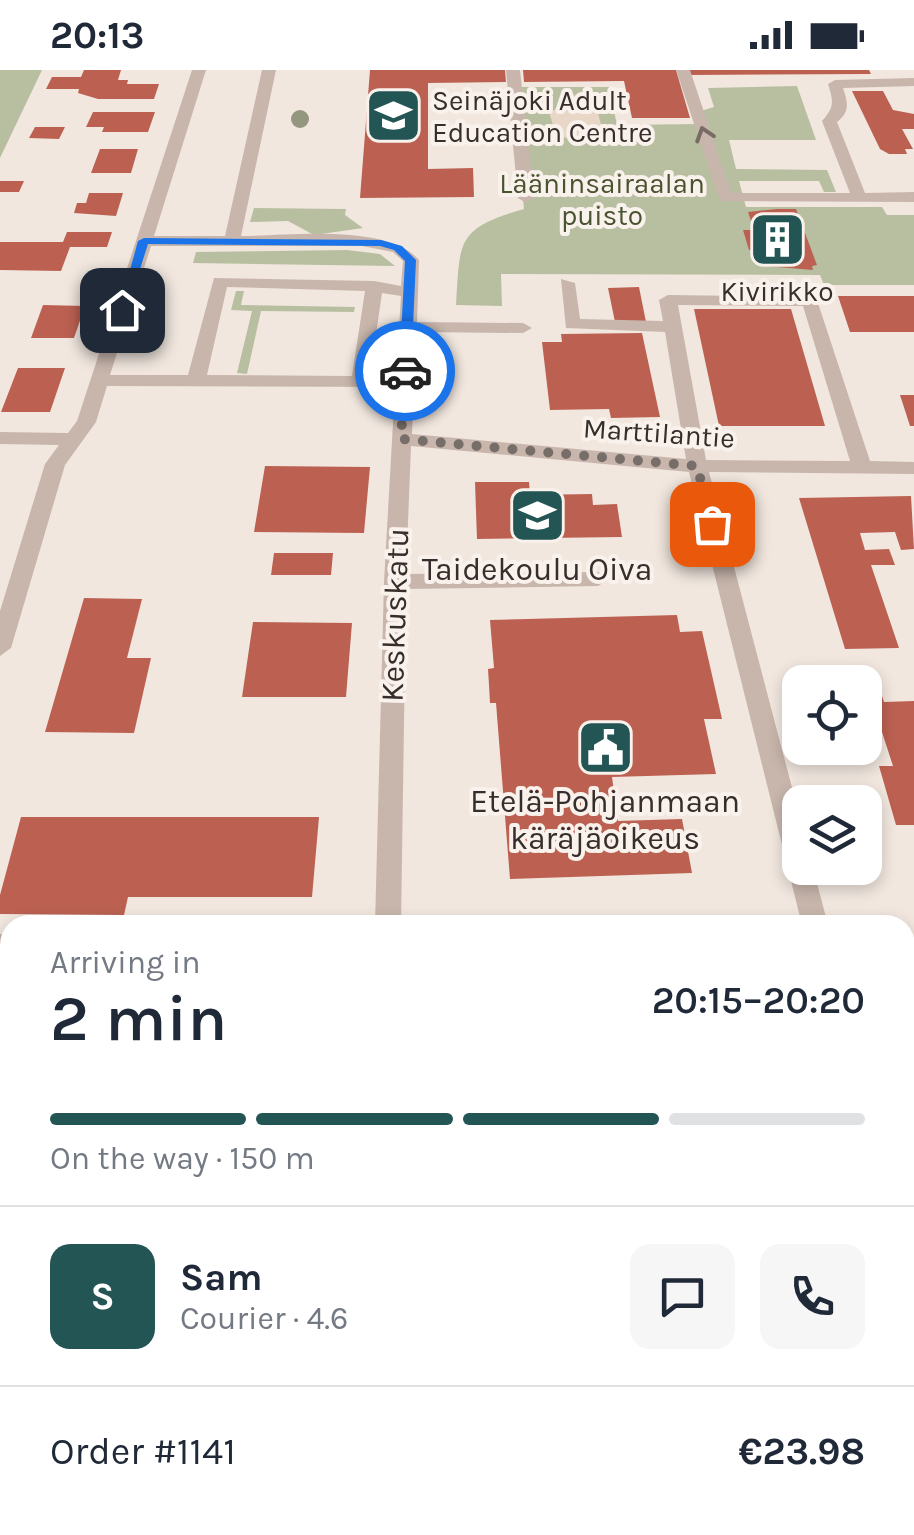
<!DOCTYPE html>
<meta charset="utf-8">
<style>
body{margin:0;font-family:Karla,sans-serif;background:#f6f6f7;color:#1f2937;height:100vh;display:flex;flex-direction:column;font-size:38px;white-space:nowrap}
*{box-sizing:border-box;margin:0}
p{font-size:32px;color:#747a83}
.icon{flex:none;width:55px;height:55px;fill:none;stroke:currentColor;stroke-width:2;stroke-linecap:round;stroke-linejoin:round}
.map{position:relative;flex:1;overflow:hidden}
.drawer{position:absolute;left:0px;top:845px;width:915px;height:620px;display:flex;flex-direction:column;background:#fff;border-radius:30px 30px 0 0;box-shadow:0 5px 15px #0003}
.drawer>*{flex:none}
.fabs{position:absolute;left:782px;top:595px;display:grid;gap:20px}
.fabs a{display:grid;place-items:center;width:100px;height:100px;border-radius:20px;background:#fff;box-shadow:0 5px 15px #0003;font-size:50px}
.pin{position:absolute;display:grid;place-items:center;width:85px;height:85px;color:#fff;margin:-42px;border-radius:20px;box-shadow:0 5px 15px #0006}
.courier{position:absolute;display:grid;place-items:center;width:100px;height:100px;margin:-50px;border:8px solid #1a73e8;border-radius:50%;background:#fff;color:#222;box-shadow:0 2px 12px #0007}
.head em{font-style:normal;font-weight:600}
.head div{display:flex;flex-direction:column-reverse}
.head{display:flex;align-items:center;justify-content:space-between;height:170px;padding:0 50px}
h1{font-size:65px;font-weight:600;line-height:75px}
.bar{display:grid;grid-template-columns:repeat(4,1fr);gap:15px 10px;align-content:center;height:120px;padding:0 50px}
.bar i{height:12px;border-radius:8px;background:#e0e1e3}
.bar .active{background:#235554}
.bar p{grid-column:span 4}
.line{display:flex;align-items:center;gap:25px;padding:0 50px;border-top:2px solid #e0e1e3}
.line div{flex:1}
.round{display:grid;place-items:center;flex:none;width:105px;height:105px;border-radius:20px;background:#f6f6f7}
.status{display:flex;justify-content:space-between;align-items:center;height:70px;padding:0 50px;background:#fff;direction:ltr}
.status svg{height:28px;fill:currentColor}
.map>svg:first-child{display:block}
.green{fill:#b8bfa0}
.plaza{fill:#e8d6c7}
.building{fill:#bc6152}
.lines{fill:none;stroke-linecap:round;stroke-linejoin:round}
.minor{fill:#c8b6ac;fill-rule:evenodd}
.major{fill:#77635d;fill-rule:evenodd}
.tree{fill:#95967f}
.oneway{stroke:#786b64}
.route{fill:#1a73e8}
.done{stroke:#786e69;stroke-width:10;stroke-dasharray:0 18}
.labels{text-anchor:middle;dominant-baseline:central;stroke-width:8;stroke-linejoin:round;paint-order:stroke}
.far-poi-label{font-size:28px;fill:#372d2a;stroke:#f9f1eb;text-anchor:start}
.far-park-label{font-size:28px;fill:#4a5330;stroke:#f9f1eb}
.far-street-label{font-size:28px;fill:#372d2a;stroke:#f9f1eb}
.poi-label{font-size:32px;fill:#372d2a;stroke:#f9f1eb}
.street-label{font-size:32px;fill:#372d2a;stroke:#f9f1eb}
</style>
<div class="status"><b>20:13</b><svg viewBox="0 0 49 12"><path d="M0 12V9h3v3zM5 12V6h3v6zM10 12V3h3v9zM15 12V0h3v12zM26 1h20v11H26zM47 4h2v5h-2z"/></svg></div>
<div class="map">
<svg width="914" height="1465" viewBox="0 0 914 1465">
<rect width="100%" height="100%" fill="#f1e7df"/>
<path class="green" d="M0,0H42L0,88Z
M797,16L816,70H729L736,99L827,100L836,122H824L819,111H739L746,137H882L887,145H914V215H824L820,205L501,204L502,236L456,235C460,171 456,158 524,139L512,17H609L617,55L700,54L697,42L714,37L708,18Z
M254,138L346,139L345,145L363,158L314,165L288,151L250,152Z
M347,180L380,184L395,196L193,193L196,182Z
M236,221H244L241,235L355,237L354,242L261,241L247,304L237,303L252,241L231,240Z"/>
<path class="plaza" d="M568,35L598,43L603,62L600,66L578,71L556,65L549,42Z"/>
<path class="building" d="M84,0H121L118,10H128L127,14H159L154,29H98L78,23L79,19H46L52,7H81Z
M370,0H505L506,12L428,13V99L473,98L474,127L360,128Z
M523,0H676L690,48H632L624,11L524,12Z
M688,0H869L871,4L689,5Z
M852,21H883L893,40L914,44V59H902L913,79H905L907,84H889L880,79Z
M93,42H155L148,62H102L104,57H86Z
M35,57H65L59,69L29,68Z
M100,79H138L131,103H91Z
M0,111H24L19,122H0Z
M89,123H123L116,146L74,143L77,133H86Z
M777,139H796L817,195L812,196L813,200L766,196L761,180H749L743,160H754L748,142Z
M67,162H112L107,177H70L61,201L0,200V172H63Z
M639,217L646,252H615L608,218Z
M838,226H914V262H850Z
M43,235L85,236L74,268H31Z
M694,239H791L825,356H719Z
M642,263L660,347L611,348L609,339L550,340L542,272H562L561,264Z
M18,298H65L50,342H1Z
M900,325H914V356H910Z
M265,396L370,397L364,463L254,462Z
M475,412H529L530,425L592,424L593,435L617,434L622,467L477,469Z
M911,426L914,479L901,480L895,462L860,463L865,480L889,479L895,495H871L899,578L845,579L799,428Z
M274,483H333L331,505H271Z
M84,528L142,529L127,588H151L134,663L45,662Z
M677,545L680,562L702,561L722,649H704L716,704L612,707L618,751L682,749L692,803L510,809L496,633H490L489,615L488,599L494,598L490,550Z
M253,552L352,553L346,627H242Z
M865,620H880L884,632L914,631V755H896L879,696H893L881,659H867Z
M21,747H319L312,827H128L124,845L0,844V825Z
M0,1397H10V1455H205L204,1465H0Z"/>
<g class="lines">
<path class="minor" d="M192,0H206L154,166H225L262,0H276L241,166C288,166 387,153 419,190L417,252L523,253L532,258L523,263L416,262L412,364L686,389L665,262L566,258L561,209L575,213L580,249L663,251L659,230L668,225L816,227L870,391L914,392V404L709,402L800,748V798H813L828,855H802L689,402L411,376L406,504L598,502L609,509L598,516L406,519L401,855H375L384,512L395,317L107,316L96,352L65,395L11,578L0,586V541L45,394L59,375L0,374V362L68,363L77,351ZM151,176H362L393,182L403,191L401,216L374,211L214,208L188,305H110ZM227,217L365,221L352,306L207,305ZM382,223L401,226L396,306H370ZM678,235L803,236L850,391L706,390Z
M506,0H520L534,128L526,133L518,128Z
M676,0H690L731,123H850L822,51C834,37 834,33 828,14L835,10L914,8V16L843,18C848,33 850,42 837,52L865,123L914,122V132L720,131Z
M0,864H10V888H0Z
M905,1151L914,1155V1218L905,1214Z
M443,1455H479L480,1465H444Z"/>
<path class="major" d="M0,1161L10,1163V1195L0,1193Z
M0,1270L10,1272V1306L0,1304Z
M905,1392L914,1394V1430L905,1428Z
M659,1455H730L734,1465H663Z"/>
</g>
<circle class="tree" cx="300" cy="49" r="9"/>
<defs><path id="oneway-chevron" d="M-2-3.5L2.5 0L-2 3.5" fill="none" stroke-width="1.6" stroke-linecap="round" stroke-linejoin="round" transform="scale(2.5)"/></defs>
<use class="oneway" href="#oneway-chevron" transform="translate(704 64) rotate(-108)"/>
<path class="route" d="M144,168L381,170L402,176L416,190L411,301L405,304L399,301L405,191L394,180L380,176L148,174L127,240L118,243L138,171Z"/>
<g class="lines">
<path class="done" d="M405,301L401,369L697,396L712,454"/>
</g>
<defs>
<symbol id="university-square" viewBox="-11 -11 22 22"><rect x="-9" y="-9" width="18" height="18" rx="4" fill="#235554" stroke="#f9f1eb"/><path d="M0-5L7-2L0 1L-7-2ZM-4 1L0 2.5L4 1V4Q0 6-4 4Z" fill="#fff"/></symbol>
<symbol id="building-square" viewBox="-11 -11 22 22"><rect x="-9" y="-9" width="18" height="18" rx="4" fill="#235554" stroke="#f9f1eb"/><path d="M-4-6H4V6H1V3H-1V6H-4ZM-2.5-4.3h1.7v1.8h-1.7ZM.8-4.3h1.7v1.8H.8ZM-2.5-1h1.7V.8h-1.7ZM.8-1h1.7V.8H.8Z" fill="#fff"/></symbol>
<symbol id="school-square" viewBox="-11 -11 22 22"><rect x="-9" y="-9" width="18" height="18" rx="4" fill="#235554" stroke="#f9f1eb"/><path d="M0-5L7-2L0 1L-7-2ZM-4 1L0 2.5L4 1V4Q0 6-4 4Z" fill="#fff"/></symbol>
<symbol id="civic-square" viewBox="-11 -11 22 22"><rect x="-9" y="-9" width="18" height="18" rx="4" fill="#235554" stroke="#f9f1eb"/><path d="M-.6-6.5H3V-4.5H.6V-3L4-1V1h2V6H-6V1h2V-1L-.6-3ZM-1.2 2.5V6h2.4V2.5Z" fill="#fff"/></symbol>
</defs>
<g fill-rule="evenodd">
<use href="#university-square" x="362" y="14" width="63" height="63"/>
<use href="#building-square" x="746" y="138" width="63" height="63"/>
<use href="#school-square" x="506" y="414" width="63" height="63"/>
<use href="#civic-square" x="574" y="646" width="63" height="63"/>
</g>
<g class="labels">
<g class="far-poi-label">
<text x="432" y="30">Seinäjoki Adult<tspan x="432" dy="32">Education Centre</tspan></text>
<text x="777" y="221" text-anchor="middle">Kivirikko</text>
</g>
<g class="far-park-label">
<text x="602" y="113">Lääninsairaalan<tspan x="602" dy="32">puisto</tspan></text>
</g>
<g class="far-street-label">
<text transform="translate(659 363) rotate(4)">Marttilantie</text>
</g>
<g class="poi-label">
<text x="537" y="499">Taidekoulu Oiva</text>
<text x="605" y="731">Etelä-Pohjanmaan<tspan x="605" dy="37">käräjäoikeus</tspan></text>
</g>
<g class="street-label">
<text transform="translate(395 545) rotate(-88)">Keskuskatu</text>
</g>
</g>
</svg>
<div class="fabs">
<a><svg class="icon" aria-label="locate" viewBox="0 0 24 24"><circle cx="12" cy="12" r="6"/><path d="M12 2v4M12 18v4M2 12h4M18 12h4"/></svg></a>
<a><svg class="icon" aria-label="layers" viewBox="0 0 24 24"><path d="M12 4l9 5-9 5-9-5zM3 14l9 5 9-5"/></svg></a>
</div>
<div class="pin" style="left:712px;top:454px;background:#ea580c"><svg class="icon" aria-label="bag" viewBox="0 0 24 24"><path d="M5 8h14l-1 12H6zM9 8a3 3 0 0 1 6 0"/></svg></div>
<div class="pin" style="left:122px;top:240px;background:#1f2937"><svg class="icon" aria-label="home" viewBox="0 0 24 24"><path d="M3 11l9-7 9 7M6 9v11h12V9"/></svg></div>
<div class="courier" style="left:405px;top:301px"><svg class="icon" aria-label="car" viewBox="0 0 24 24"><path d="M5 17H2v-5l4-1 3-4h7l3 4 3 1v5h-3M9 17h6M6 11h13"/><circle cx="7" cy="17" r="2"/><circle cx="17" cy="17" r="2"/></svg></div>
<section class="drawer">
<div class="head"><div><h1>2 min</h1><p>Arriving in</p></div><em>20:15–20:20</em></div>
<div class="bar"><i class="active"></i><i class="active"></i><i class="active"></i><i></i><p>On the way · 150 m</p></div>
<div class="line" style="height:180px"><b class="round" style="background:#235554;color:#fff">S</b><div><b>Sam</b><p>Courier · 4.6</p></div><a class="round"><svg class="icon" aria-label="chat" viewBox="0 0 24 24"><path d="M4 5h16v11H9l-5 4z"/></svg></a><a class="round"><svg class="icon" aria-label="phone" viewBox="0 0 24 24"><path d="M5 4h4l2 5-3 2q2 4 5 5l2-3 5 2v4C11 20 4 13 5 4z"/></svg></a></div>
<div class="line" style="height:130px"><div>Order #1141</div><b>€23.98</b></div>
</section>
</div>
